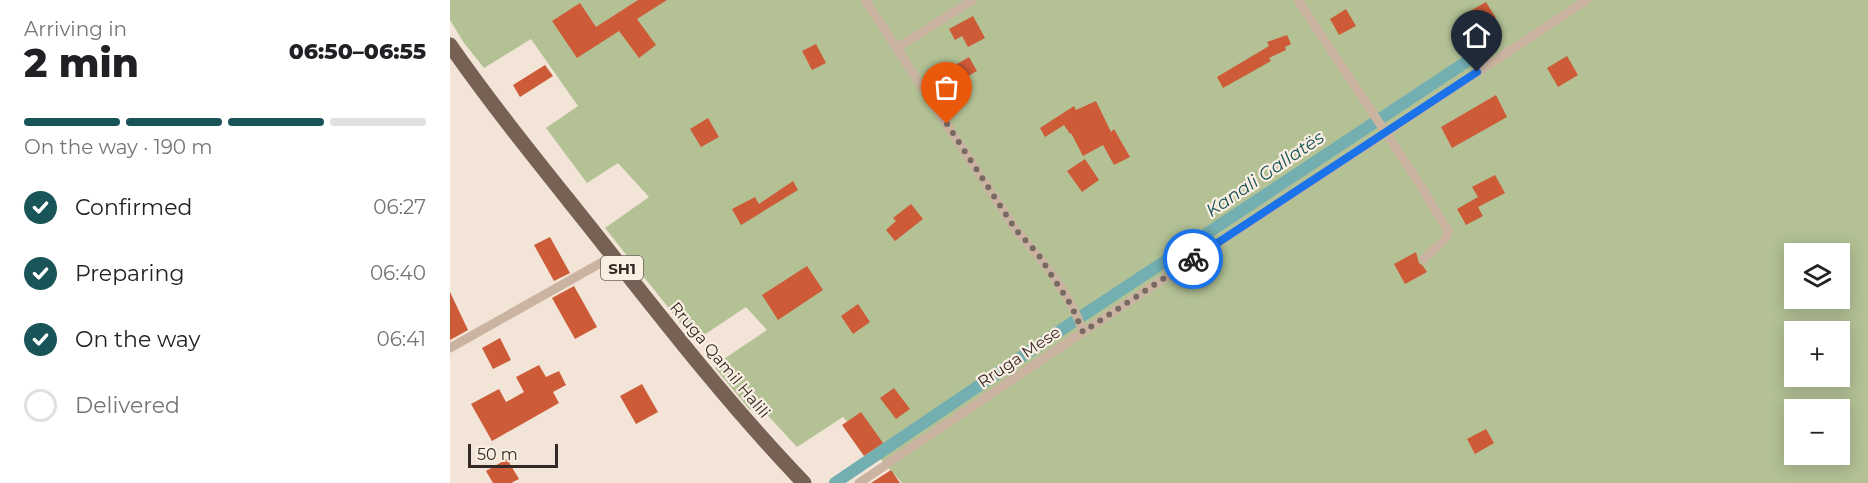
<!DOCTYPE html>
<meta charset="utf-8">
<style>
body{margin:0;font-family:Montserrat,sans-serif;background:#f6f6f6;color:#202124;height:100vh;display:flex;flex-direction:column;font-size:22px;white-space:nowrap}
*{box-sizing:border-box;margin:0}
p{font-size:20px;color:#757577}
.icon{flex:none;width:33px;height:33px;fill:none;stroke:currentColor;stroke-width:2;stroke-linecap:round;stroke-linejoin:round}
.map{position:relative;flex:1;overflow:hidden}
.side{display:flex;flex-direction:column;background:#fff;width:450px}
.side>*{flex:none}
.tools{position:absolute;left:1334px;top:243px;display:grid;gap:12px}
.tools a{display:grid;place-items:center;width:66px;height:66px;border-radius:0px;background:#fff;box-shadow:0 3px 15px #0003;font-size:30px}
.scale{position:absolute;left:18px;bottom:15px;width:90px;box-sizing:border-box;padding-left:6px;border:3px solid #342925;border-top:0;font-size:16px;line-height:21px;white-space:nowrap;color:#342925;-webkit-text-stroke:4px #faefe2;paint-order:stroke}
.pin{position:absolute;display:grid;place-items:center;width:51px;height:51px;color:#fff;margin:-62px -26px;border-radius:50% 50% 50% 0;rotate:-45deg;box-shadow:0 0 6px #0007}
.pin .icon{rotate:45deg}
.courier{position:absolute;display:grid;place-items:center;width:60px;height:60px;margin:-30px;border:4px solid #1a73e8;border-radius:50%;background:#fff;color:#222;box-shadow:0 2px 8px #0007}
.summary em{font-style:normal;font-weight:800}
.summary div{display:flex;flex-direction:column-reverse}
.summary{display:flex;align-items:center;justify-content:space-between;height:102px;padding:0 24px}
h1{font-size:39px;font-weight:800;line-height:45px}
.bar{display:grid;grid-template-columns:repeat(4,1fr);gap:9px 6px;align-content:center;height:72px;padding:0 24px}
.bar i{height:8px;border-radius:4px;background:#e0e0e0}
.bar .on{background:#185458}
.bar p{grid-column:span 4}
ol{padding:0 24px;list-style:none}
li{display:flex;align-items:center;gap:18px;height:66px}
li p{margin-inline-start:auto}
li .icon{padding:6px;border-radius:50%;background:#185458;color:#fff;stroke-width:4}
li:last-child{color:#757577}
li i{width:33px;height:33px;border:3px solid #e0e0e0;border-radius:50%}
main{display:flex;flex:1;min-height:0}
.map>svg:first-child{display:block}
.green{fill:#b3c195;fill-rule:evenodd}
.lines{fill:none;stroke-linecap:round;stroke-linejoin:round}
.canal{stroke:#73aeb0;stroke-width:12}
.building{fill:#cd5b38}
.minor{stroke:#cab4a1;stroke-width:9}
.primary{stroke:#776054;stroke-width:15}
.done{stroke:#766a63;stroke-width:6;stroke-dasharray:0 10.8}
.route{stroke:#1a73e8;stroke-width:8}
.labels{text-anchor:middle;dominant-baseline:central;stroke-width:4.5;stroke-linejoin:round;paint-order:stroke}
.shield{fill:#faefe2;stroke:#6f645e;stroke-width:1.5}
.shield-label{font-size:15px;font-weight:bold;fill:#342925}
.street-label{font-size:16px;fill:#342925;stroke:#faefe2}
.water-label{font-size:18px;font-style:italic;fill:#185458;stroke:#faefe2}
</style>
<main>
<section class="side">
<div class="summary"><div><h1>2 min</h1><p>Arriving in</p></div><em>06:50–06:55</em></div>
<div class="bar"><i class="on"></i><i class="on"></i><i class="on"></i><i></i><p>On the way · 190 m</p></div>
<ol>
<li><svg class="icon" aria-label="check" viewBox="0 0 24 24"><path d="M5 12l5 5 9-10"/></svg>Confirmed<p>06:27</p></li>
<li><svg class="icon" aria-label="check" viewBox="0 0 24 24"><path d="M5 12l5 5 9-10"/></svg>Preparing<p>06:40</p></li>
<li><svg class="icon" aria-label="check" viewBox="0 0 24 24"><path d="M5 12l5 5 9-10"/></svg>On the way<p>06:41</p></li>
<li><i></i>Delivered</li>
</ol>
</section>
<div class="map">
<svg width="1418" height="483" viewBox="0 0 1418 483">
<rect width="100%" height="100%" fill="#f2e4d6"/>
<path class="green" d="M0,0H1418V483H452L393,417L347,447L308,405L300,410L265,368L271,361L317,330L296,307L245,341L155,228L199,197L168,163L137,183L96,128L128,106L81,39L34,68L14,43L0,20ZM1344,254H1389V298H1344ZM1344,332H1389V376H1344ZM1344,410H1389V454H1344Z"/>
<g class="lines">
<path class="canal" d="M385,483L617,326L1025,56"/>
</g>
<path class="building" d="M188,0H217L187,19L206,45L189,58L169,31L127,58L102,21L130,3L146,27Z
M1036,2L1046,18L1022,31L1013,15Z
M896,9L906,26L889,35L880,19Z
M523,16L535,38L518,47L512,36L505,40L499,29Z
M837,35L841,44L835,47L836,50L819,58L821,61L773,88L767,77L819,46L817,42Z
M366,44L376,63L362,70L352,51Z
M1117,56L1128,75L1108,87L1097,68Z
M519,57L527,71L494,90L486,76Z
M95,65L103,76L70,97L63,85Z
M1046,95L1057,117L1002,148L991,127Z
M646,101L661,132L664,129L680,157L664,165L653,145L633,156L621,133L620,134L614,125L595,137L590,128L624,106L626,110Z
M258,118L269,137L251,147L240,129Z
M635,159L649,180L632,192L617,171Z
M1045,175L1055,193L1028,207L1033,216L1016,225L1007,209L1028,197L1022,187Z
M343,181L348,190L291,225L282,209L305,197L309,204Z
M461,204L473,219L445,241L436,230L446,221L443,218Z
M100,237L120,273L104,281L84,245Z
M966,252L969,263L973,266L977,272L955,284L944,264Z
M357,266L373,290L328,320L312,295Z
M124,286L147,327L125,339L102,298Z
M0,292L18,330L0,340Z
M408,304L420,322L403,334L391,316Z
M50,338L61,360L43,369L32,348Z
M89,365L96,377L109,371L116,385L103,392L109,403L42,441L21,404L49,389L56,402L74,392L66,377Z
M192,384L208,412L186,424L170,396Z
M444,388L460,409L446,419L430,398Z
M411,412L433,443L414,456L392,425Z
M1036,429L1044,443L1025,454L1017,439Z
M57,459L69,479L61,483H43L36,471Z
M441,470L450,483H421Z"/>
<g class="lines">
<path class="minor" d="M415,0L566,230C591,258 622,296 633,332
M848,0L969,183L998,231L996,238L974,259
M447,48L523,0
M0,348L163,256
M409,483L633,332L1137,0"/>
<path class="primary" d="M0,45C46,111 97,173 147,236C214,321 279,405 354,483"/>
</g>
<g class="lines">
<path class="done" d="M497,124L566,230L588,254L602,276L621,305L633,332L743,259"/>
<path class="route" d="M743,259L1027,72"/>
</g>
<g class="labels">
<rect class="shield" x="151" y="256" width="42" height="24" rx="4.5"/>
<g class="shield-label">
<text x="172" y="268">SH1</text>
</g>
<g class="street-label">
<text transform="translate(569 357) rotate(-34)">Rruga Mese</text>
<text transform="translate(270 360) rotate(50)">Rruga Qamil Halili</text>
</g>
<g class="water-label">
<text transform="translate(815 174) rotate(-34)">Kanali Gallatës</text>
</g>
</g>
</svg>
<div class="tools">
<a><svg class="icon" aria-label="layers" viewBox="0 0 24 24"><path d="M12 4l9 5-9 5-9-5zM3 14l9 5 9-5"/></svg></a>
<a>+</a>
<a>−</a>
</div>
<div class="scale">50 m</div>
<div class="pin" style="left:497px;top:124px;background:#ea580c"><svg class="icon" aria-label="bag" viewBox="0 0 24 24"><path d="M5 8h14l-1 12H6zM9 8a3 3 0 0 1 6 0"/></svg></div>
<div class="pin" style="left:1027px;top:72px;background:#1f2937"><svg class="icon" aria-label="home" viewBox="0 0 24 24"><path d="M3 11l9-7 9 7M6 9v11h12V9"/></svg></div>
<div class="courier" style="left:743px;top:259px"><svg class="icon" aria-label="bike" viewBox="0 0 24 24"><circle cx="6" cy="16" r="4"/><circle cx="18" cy="16" r="4"/><path d="M6 16l4-8h5l3 8M10 8l3 8H6M13 5h3"/></svg></div>
</div>
</main>
